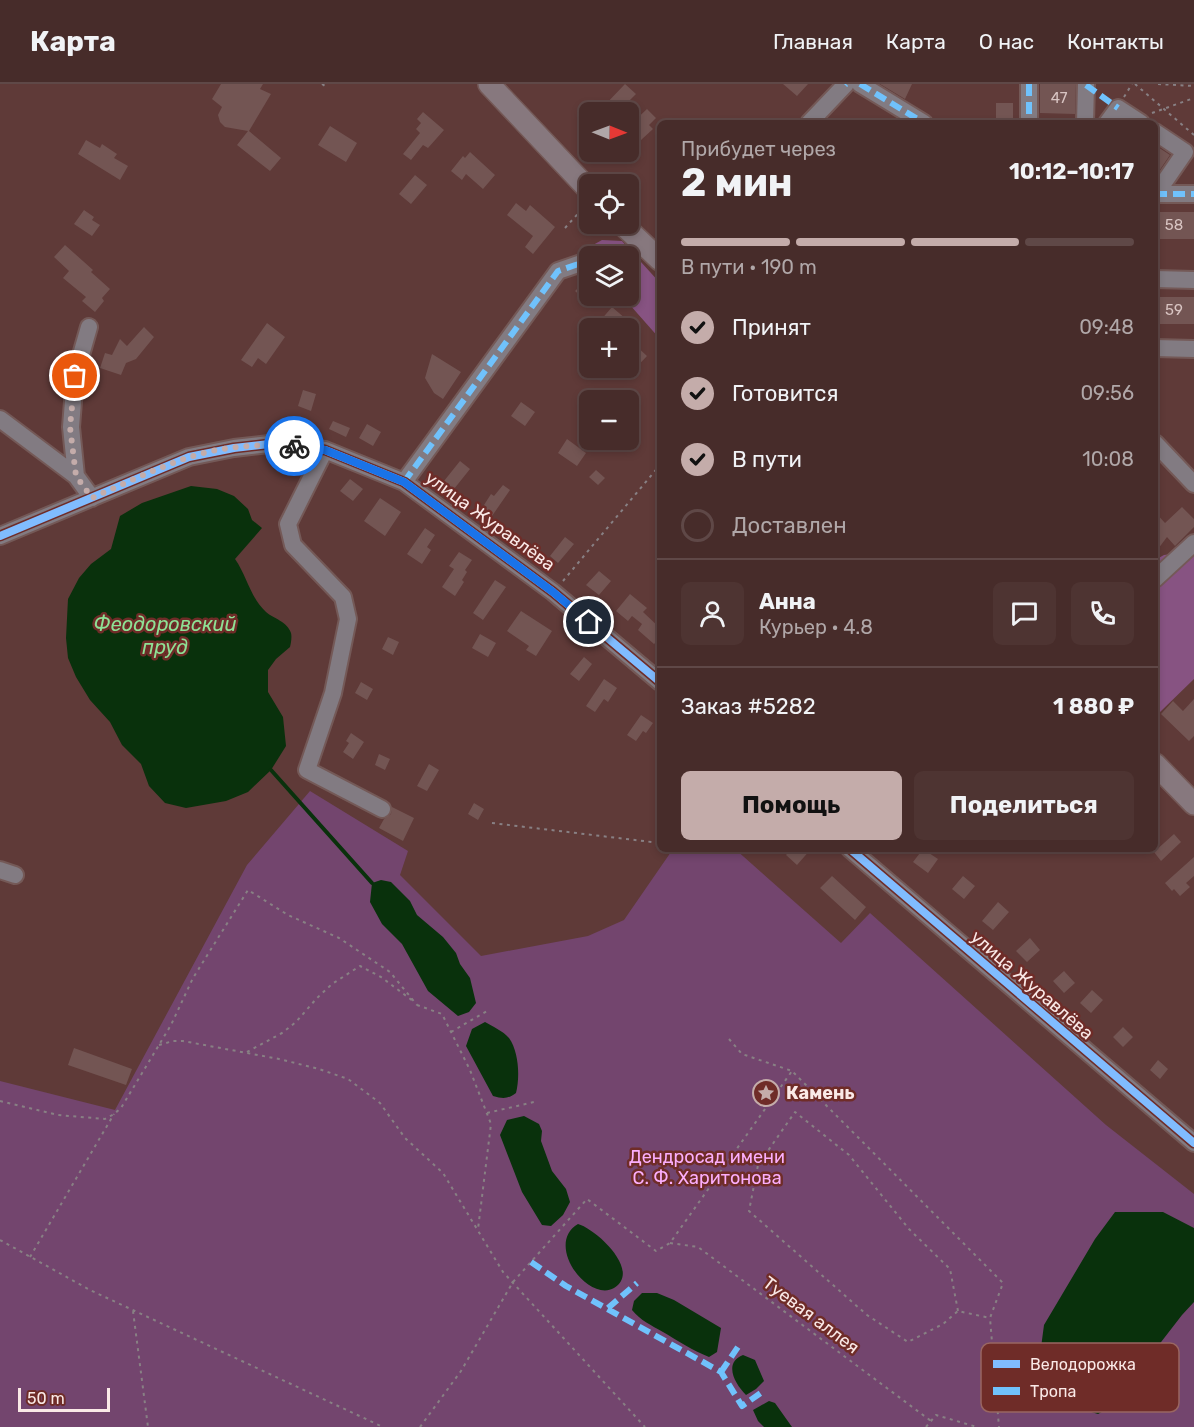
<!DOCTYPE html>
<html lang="ru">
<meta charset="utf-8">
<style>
body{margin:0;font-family:Rubik,sans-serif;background:#4e3432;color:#f1f3f6;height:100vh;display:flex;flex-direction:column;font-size:22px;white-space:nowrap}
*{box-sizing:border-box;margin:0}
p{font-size:20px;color:#b0a7a8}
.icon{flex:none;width:33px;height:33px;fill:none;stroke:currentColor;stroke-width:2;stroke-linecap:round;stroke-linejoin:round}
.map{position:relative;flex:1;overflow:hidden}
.sheet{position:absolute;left:657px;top:36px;width:501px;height:732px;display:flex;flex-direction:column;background:#472c2a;border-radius:9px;box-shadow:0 3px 9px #0003,0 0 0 2px #5f4847}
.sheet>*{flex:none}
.needle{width:39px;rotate:91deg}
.controls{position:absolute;left:579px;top:18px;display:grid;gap:12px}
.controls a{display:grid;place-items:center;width:60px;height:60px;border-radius:9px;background:#472c2a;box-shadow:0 3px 9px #0003,0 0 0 2px #5f4847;font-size:30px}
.scale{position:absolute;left:18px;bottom:15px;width:92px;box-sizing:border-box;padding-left:6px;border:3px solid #fae9e7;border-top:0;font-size:16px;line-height:21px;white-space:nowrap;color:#fae9e7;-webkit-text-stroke:4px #6f2c28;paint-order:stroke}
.pin{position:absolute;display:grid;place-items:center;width:51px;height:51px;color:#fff;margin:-26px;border:3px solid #fff;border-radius:50%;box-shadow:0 2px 6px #0007}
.courier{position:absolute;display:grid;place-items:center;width:60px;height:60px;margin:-30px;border:4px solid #1a73e8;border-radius:50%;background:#fff;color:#222;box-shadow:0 2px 8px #0007}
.summary em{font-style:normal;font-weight:700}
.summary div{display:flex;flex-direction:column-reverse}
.summary{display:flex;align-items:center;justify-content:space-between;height:102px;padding:0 24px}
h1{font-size:39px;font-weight:700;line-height:45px}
.bar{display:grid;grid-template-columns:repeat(4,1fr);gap:9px 6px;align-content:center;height:72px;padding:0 24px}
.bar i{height:8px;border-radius:4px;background:#5f4847}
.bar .active{background:#c4acaa}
.bar p{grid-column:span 4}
.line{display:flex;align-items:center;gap:15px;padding:0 24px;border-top:2px solid #5f4847}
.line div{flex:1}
.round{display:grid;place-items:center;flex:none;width:63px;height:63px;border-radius:9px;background:#4e3432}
ol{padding:0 24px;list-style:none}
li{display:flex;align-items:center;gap:18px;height:66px}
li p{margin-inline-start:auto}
li .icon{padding:6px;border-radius:50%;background:#c4acaa;color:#111;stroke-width:4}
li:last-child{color:#b0a7a8}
li i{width:33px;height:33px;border:3px solid #5f4847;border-radius:50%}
.cta{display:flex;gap:12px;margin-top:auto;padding:12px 24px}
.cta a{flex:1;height:69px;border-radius:9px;background:#c4acaa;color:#111;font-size:24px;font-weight:700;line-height:69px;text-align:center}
.cta a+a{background:#4e3432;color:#f1f3f6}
header{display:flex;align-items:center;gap:36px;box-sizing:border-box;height:84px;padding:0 30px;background:#472c2a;border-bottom:2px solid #5f4847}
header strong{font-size:28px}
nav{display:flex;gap:33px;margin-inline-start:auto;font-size:21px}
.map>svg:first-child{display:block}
.green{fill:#73456e}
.forest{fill:#875382}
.water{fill:#09310c}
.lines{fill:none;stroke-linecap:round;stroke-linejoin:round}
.stream{stroke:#09310c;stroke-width:4}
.building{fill:#735553}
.minor-casing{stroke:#745957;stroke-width:20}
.major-casing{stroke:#745957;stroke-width:24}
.path{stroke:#888084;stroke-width:2;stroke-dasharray:3 4.5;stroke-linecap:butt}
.minor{stroke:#827b82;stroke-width:16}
.major{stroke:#87787e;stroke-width:21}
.quiet{stroke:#70c2fc;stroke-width:6;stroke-dasharray:12 6;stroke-linecap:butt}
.cycleway-casing{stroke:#6f2c28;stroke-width:11}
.cycleway{stroke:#80bcff;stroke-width:8}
.done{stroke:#c4acaa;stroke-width:6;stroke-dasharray:0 10.8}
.route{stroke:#1a73e8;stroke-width:8}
.labels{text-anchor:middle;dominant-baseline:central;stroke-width:5;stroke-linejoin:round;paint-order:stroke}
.number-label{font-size:15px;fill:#d8c4c2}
.street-label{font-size:18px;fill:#fae9e7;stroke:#6f2c28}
.poi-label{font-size:18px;font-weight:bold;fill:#fae9e7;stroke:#6f2c28;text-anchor:start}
.park-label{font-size:18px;fill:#fbaefc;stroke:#6f2c28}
.water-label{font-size:20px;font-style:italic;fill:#8ee195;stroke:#6f2c28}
.key{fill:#6f2c28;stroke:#996561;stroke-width:1.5}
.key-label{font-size:16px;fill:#fae9e7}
</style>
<header>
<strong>Карта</strong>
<nav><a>Главная</a><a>Карта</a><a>О нас</a><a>Контакты</a></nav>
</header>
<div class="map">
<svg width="1194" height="1343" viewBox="0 0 1194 1343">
<rect width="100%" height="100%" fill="#5f3a38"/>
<path class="green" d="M310,707L408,767L400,791L481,872L588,852L624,836L673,765H735L841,859L870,829L1106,1041L1194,1110V1343H0V997L115,1026L247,781Z"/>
<path class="forest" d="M602,156L622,157L660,199V255L622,212H628V172H594L591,167L593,161Z
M1194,467V595L1159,629L1155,625V476L1164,471Z"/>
<path class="water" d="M191,402L217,405L234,412L248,425L252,436L262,444L235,475C247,492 250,513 266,528C274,535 287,537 291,549C292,553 291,559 290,563L276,575L268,586V608L283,633L286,662L271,686L248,708L226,717L186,724L165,719L149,702L141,680L122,661L110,638L90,616L76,593L68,574L66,554L68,515L79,494L91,480L111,465L120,432L142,419Z
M381,796L391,798L410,817L417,831L443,853L456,869L460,880L470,894L476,919L469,928L458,932L428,907L402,860L382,840L370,818L372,799Z
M485,938C492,942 503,947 509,954C519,968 520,993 516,1009C508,1015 503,1015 493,1012L466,962L472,945Z
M524,1032L539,1040L542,1047L541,1057L552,1087L566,1105L570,1118L563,1131L551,1142L542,1141L522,1108L500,1051L507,1036Z
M1115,1128H1163L1194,1144V1218L1182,1231L1134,1293L1119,1319L1098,1330L1068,1321L1054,1299L1040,1271L1044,1241L1095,1155Z
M578,1140C596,1145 642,1187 614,1204C588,1219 544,1160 578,1140Z
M642,1209H657L674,1216L721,1244L717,1268L709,1273C692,1266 678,1257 663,1248C651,1241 641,1237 632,1226L634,1217Z
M743,1271L755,1276L764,1297L756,1305L746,1311C735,1300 723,1279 743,1271Z
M769,1317L775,1319L792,1343H764L758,1337L753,1326Z"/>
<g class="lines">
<path class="stream" d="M271,686L372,799"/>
</g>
<path class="building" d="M221,0H263L260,5L271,10L249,47L281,74L270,87L237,61L248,47L225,43L220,38L218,31L222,23L212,15Z
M625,0L636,10L618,28H609L603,23Z
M783,0H808L797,12Z
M880,0H912L905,15Z
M1040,0H1076L1075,30L1040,29Z
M996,19H1013V38L996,39Z
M647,25L656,34L649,41L653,45L641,56L639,53L628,63V43Z
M423,28L444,46L428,64L423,61L411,76L403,70L420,49L416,45L421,39L417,35Z
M330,42L357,59L346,78L318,61Z
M86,56L100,64L102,60L117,70L114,74L128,82L120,96L78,70Z
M1155,61L1170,71L1155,93Z
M470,68L495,91L483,105L466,90L462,96L451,87L463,72L465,74Z
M415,91L427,101L411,120L399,110Z
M516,119L526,127L530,121L555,143L533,170L525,163L533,152L507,131Z
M84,126L94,133L92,136L100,141L92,152L74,140Z
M1155,128H1194V155H1155Z
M65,161L93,186L91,188L110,205L102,214L104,217L95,228L82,217L86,213L63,194L69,187L54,173Z
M590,192V210L585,216L575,207Z
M1155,213H1194V240H1155Z
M612,223L626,235L617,244H594Z
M267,239L285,253L266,280L258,274L252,283L241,276Z
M144,243L154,253L136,275L126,279L121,291L100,284L105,269L112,271L120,255L127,262Z
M633,259L647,272L628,292V264Z
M432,270L461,288L443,315L434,309L425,294Z
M303,306L316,310L311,327L298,322Z
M521,318L535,328L525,342L511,332Z
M333,337L350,344L346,353L329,345Z
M367,340L381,348L373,362L359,354Z
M567,355L586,369L577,382L558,369Z
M460,377L470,385L454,405L444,397Z
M596,386L605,394L598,401L589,393Z
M350,395L363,405L353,417L340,407Z
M503,401L510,406L492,432L484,427L487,423L484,421L491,410L494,412Z
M380,414L401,428L385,452L364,437Z
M1182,423L1194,435V443L1175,462L1167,453L1155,469V428L1165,439Z
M425,444L435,451L427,463L431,466L422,480L407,470Z
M565,453L574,460L558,479L550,472Z
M459,468L472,476L465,486L467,488L462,496L464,498L455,512L442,503L454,485L449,482Z
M599,487L611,497L599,511L586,501Z
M495,496L506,503L483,536L473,529Z
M630,510L647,524L643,528L660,544V554L654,560L638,546L642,540L632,532L628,537L616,527Z
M521,527L552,547L536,572L526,566L529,562L507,547Z
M480,550L496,559L488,573L472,564Z
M388,553L399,558L393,571L382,565Z
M584,573L592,580L579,597L570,590Z
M604,595L617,604L608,618L604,615L595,628L586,622Z
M361,598L373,605L367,616L355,609Z
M1194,615V652L1189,657L1161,630L1173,617L1183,627Z
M641,631L653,639L646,649L643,647L636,657L627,651Z
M351,649L364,658L353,675L343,668L349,659L346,657Z
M379,670L390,675L385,686L375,681Z
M429,680L439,686L427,707L417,702Z
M474,719L484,725L478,736L468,730Z
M392,723L414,734L403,757L379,744L384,735L391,730Z
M1174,750L1181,758L1161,777L1154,768Z
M791,765H811L797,781L786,771Z
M923,765L938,775L928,789L913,778Z
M1194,773V792L1186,799L1190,803L1180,812L1174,805L1172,807L1165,799Z
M832,792L866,823L855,836L820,804Z
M963,792L975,802L964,815L952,805Z
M998,818L1009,828L993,846L982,837Z
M1030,854L1040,866L1027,878L1016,867Z
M1064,887L1075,899L1064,909L1053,897Z
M1092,906L1103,916L1091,929L1080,919Z
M1123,943L1133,953L1123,963L1113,953Z
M74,964L132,985L126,1001L68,981Z
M1158,976L1168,985L1160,995L1150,986Z"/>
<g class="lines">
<defs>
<path id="minor" d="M860,0L924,39
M1029,0V39
M809,39L846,0
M1085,39L1086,0
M1107,39L1118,24L1141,39
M1155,48L1185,68L1156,110
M1155,110H1194
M1155,195L1194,196
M89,243L75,292L71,343L76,392L92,414
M1155,264L1194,265
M0,335L76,392
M1155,359L1194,400
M325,366L288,440L293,461L343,513L348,535L333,609L307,686L382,725
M404,398L558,187L590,176
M0,452L189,373L234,364L269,360L325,366L404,398L553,508L660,598
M1155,495L1194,459
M850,765L1194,1059
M0,786L15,791"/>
<path id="major" d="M489,0L590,107
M622,140L660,176
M1155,680L1194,720"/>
</defs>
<use href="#minor" class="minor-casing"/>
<use href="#major" class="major-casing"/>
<path class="path" d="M322,0L325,2L328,0
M1135,0L1194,51
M1158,0L1194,2
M1124,13L1132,0
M1152,29L1194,14
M606,100L617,89
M565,144L585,122
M563,497L660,381
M492,739L660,759
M417,921L442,930L470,986L491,1040L478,1145
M451,948L489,926
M729,955L742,970L792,987L1003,1199L990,1234L999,1343
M159,961L173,957H183L279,975L319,985L348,995L380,1019L405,1054L443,1089L503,1188L645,1343
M247,968L282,949L296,938L317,914L332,900L360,882L381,893L413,917
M0,1017L58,1031L105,1035L114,1030L121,1024L171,941L193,894L248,806L288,831L339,854L390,888L417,921
M487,1029L534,1018
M0,1156L90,1206L383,1343
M670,1159L698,1163L931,1337
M30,1173L114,1030
M133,1227L148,1343
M958,1227L950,1185L909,1145L849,1071L795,1028L758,1081L749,1127L867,1231L908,1258L943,1240L958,1227L990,1234
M420,1343L461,1287L513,1198L587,1115L656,1167L670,1159L792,987
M926,1343L936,1331L977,1343"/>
<use href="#minor" class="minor"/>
<use href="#major" class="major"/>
<path class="quiet" d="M860,0L924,39
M1029,0V39
M845,1L846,0
M1086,1L1118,24
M1155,110H1194
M404,398L558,187L590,176
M531,1178L566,1202L721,1288L742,1322L765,1306
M608,1224L637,1199
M721,1288L740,1260"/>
<defs>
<path id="cycleway" d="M0,452L189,373L234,364L269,360L325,366L404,398L553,508L660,598
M850,765L1194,1059"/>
</defs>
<use href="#cycleway" class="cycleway-casing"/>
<use href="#cycleway" class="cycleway"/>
</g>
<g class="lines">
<path class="done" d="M75,292L70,343L76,392L92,414C123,400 155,385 187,374C221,362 259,360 294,362"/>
<path class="route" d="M294,362L325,366L404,398L553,508L589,538"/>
</g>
<defs>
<symbol id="sight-ring" viewBox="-11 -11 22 22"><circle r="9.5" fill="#6f2c28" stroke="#c4acaa" stroke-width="1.5"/><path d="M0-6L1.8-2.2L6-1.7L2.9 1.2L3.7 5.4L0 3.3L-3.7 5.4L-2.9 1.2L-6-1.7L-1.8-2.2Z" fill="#c4acaa"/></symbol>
</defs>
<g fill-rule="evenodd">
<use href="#sight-ring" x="751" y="994" width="30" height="30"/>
</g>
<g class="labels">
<g class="number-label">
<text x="1059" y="14">47</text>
<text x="1174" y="141">58</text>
<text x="1174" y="226">59</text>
</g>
<g class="street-label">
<text transform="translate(490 437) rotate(36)">улица Журавлёва</text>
<text transform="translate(1032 901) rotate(41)">улица Журавлёва</text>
<text transform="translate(811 1231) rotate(37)">Туевая аллея</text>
</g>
<g class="poi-label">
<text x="786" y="1009">Камень</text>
</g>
<g class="park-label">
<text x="707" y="1073">Дендросад имени<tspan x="707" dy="21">С. Ф. Харитонова</tspan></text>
</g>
<g class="water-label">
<text x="165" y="540">Феодоровский<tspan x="165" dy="23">пруд</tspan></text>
</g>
</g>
<rect x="981" y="1259" width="198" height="69" rx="9" class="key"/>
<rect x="993" y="1276" width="27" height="8" fill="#80bcff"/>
<rect x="993" y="1303" width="27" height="8" fill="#70c2fc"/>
<g class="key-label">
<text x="1030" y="1286">Велодорожка</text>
<text x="1030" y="1313">Тропа</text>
</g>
</svg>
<div class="controls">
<a><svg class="needle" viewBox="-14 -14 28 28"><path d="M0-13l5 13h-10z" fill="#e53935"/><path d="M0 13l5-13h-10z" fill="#b0a7a8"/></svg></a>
<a><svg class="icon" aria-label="locate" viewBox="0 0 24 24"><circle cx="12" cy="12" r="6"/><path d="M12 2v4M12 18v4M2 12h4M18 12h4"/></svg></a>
<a><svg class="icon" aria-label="layers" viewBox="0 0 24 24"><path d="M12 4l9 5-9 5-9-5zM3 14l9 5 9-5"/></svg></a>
<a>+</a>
<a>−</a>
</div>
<div class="scale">50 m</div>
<div class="pin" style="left:75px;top:292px;background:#ea580c"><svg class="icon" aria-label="bag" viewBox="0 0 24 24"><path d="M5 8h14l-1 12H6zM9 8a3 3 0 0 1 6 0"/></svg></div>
<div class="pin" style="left:589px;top:538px;background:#1f2937"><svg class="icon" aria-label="home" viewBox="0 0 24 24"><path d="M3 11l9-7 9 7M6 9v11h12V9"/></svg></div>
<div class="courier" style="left:294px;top:362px"><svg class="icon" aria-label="bike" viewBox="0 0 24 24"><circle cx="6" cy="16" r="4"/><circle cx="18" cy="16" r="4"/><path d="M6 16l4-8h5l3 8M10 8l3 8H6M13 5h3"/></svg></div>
<section class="sheet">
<div class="summary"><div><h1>2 мин</h1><p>Прибудет через</p></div><em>10:12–10:17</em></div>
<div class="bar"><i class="active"></i><i class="active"></i><i class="active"></i><i></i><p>В пути · 190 m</p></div>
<ol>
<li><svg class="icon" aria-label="check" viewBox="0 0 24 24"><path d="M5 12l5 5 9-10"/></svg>Принят<p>09:48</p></li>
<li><svg class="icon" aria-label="check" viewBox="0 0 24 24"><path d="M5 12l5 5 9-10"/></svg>Готовится<p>09:56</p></li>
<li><svg class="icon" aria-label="check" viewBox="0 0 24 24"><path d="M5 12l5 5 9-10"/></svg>В пути<p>10:08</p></li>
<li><i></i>Доставлен</li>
</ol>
<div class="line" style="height:108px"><a class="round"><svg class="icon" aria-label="person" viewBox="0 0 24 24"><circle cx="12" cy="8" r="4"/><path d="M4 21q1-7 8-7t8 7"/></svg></a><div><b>Анна</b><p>Курьер · 4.8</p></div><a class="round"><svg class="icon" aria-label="chat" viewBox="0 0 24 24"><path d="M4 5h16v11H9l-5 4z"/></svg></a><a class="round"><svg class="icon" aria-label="phone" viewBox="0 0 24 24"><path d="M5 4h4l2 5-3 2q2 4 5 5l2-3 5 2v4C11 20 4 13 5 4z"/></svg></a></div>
<div class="line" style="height:78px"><div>Заказ #5282</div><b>1 880 ₽</b></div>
<div class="cta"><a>Помощь</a><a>Поделиться</a></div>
</section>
</div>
